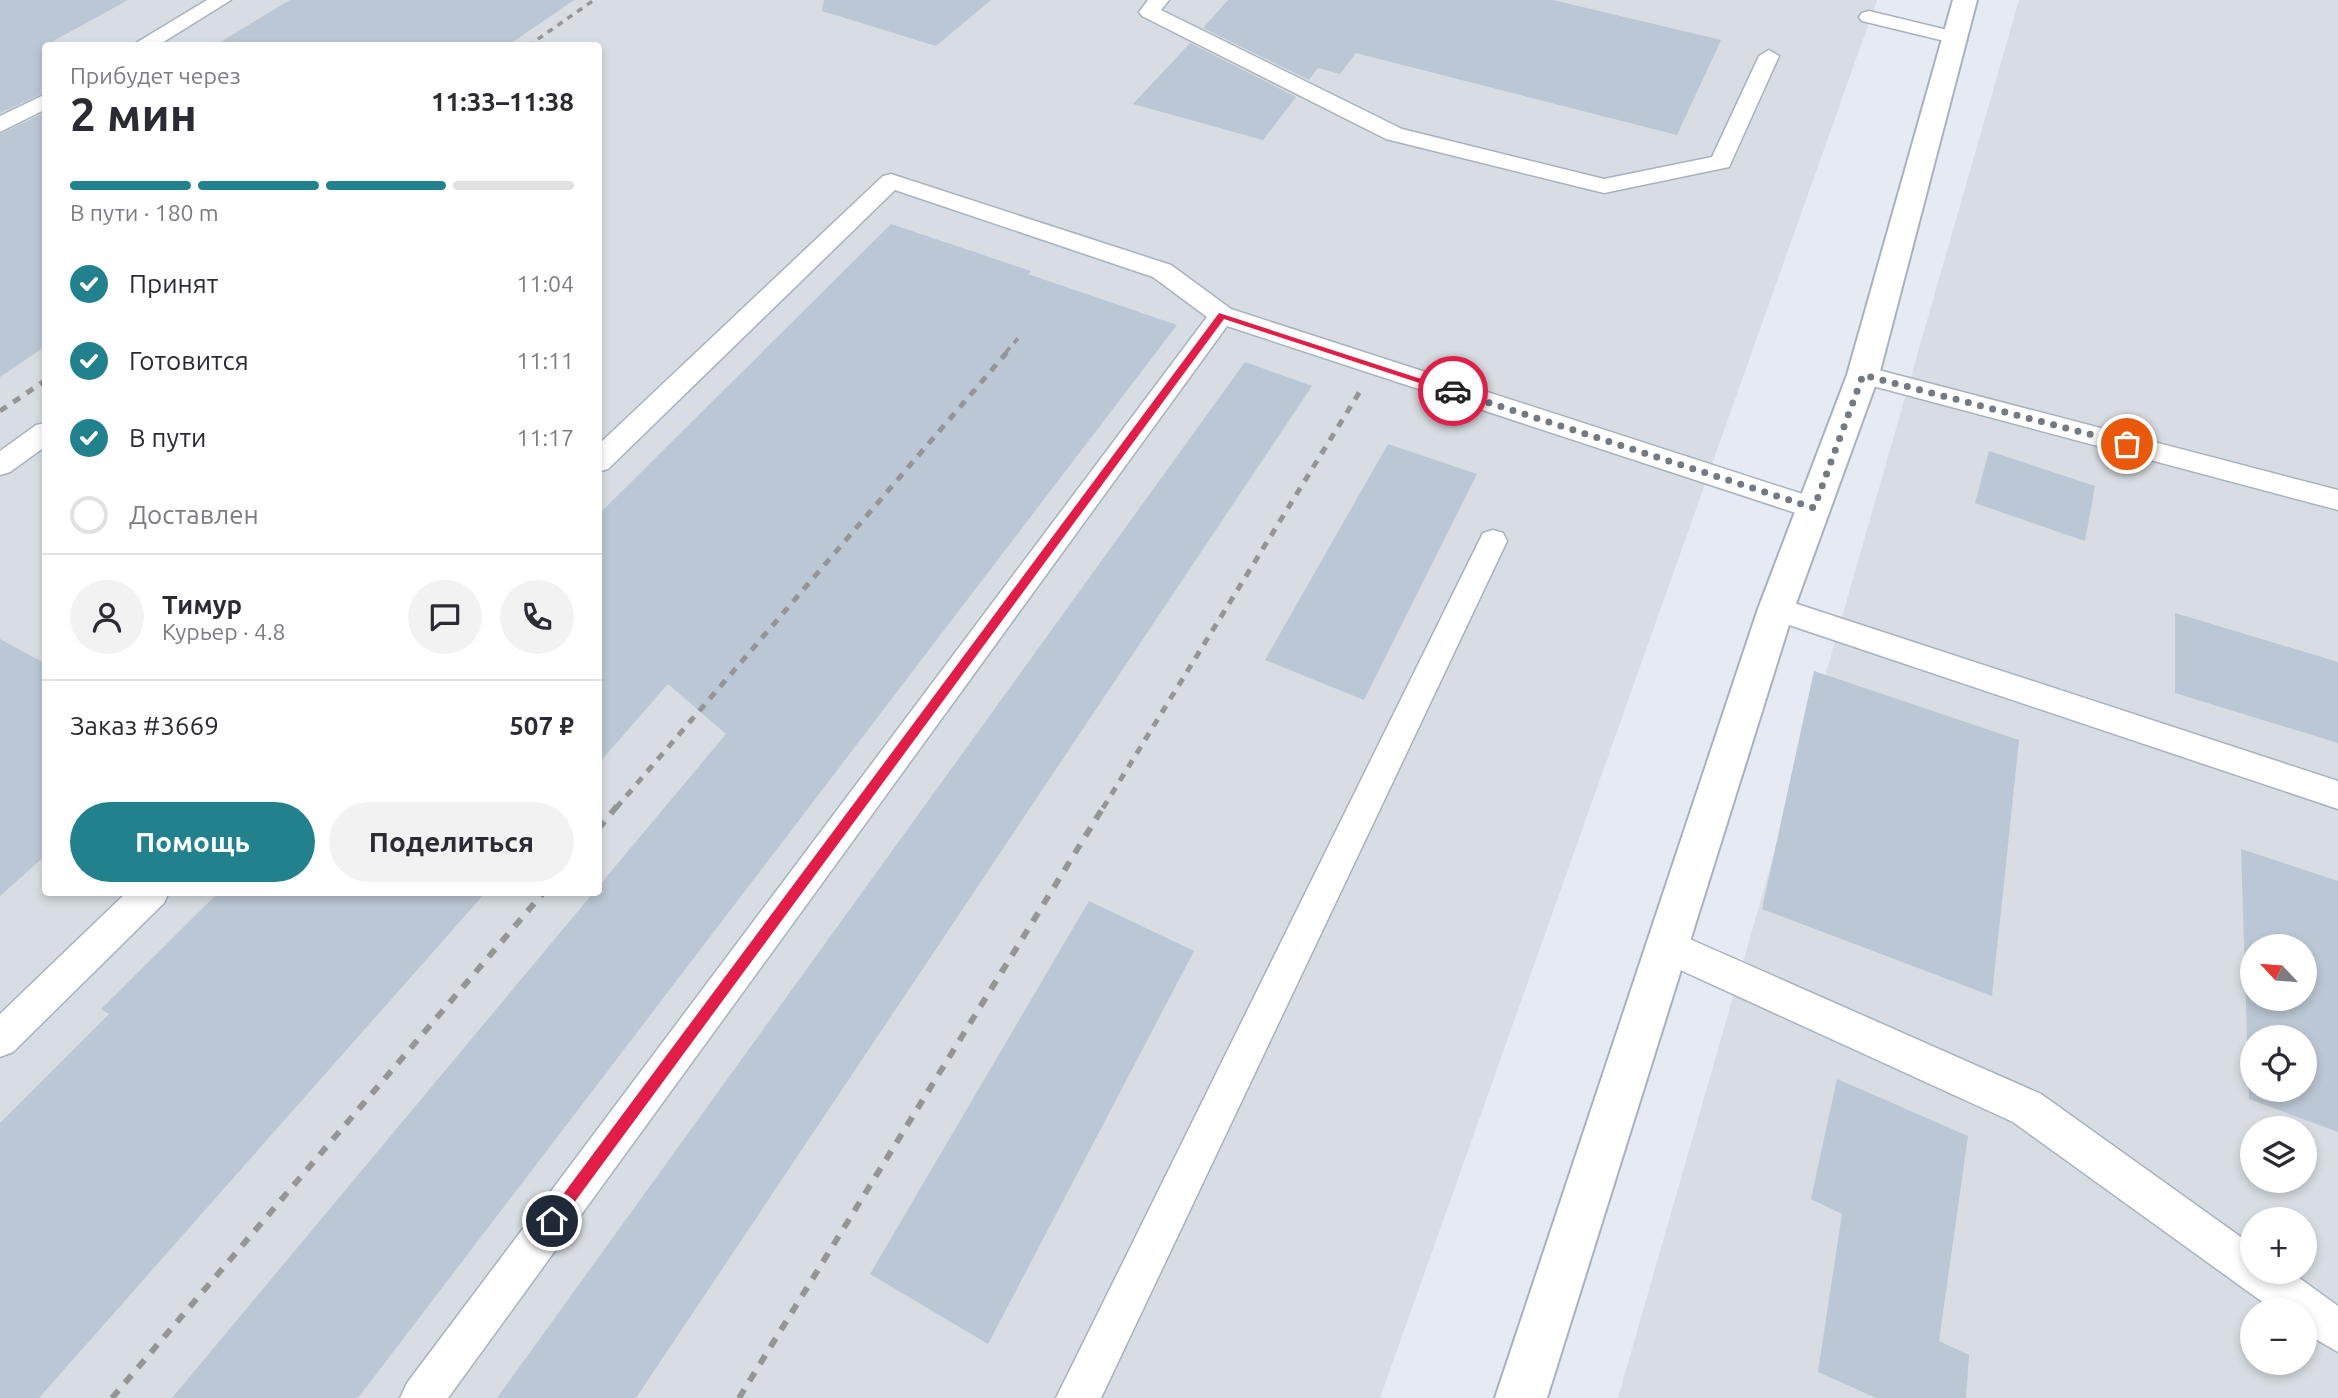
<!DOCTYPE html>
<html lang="ru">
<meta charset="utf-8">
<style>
body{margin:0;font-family:Ubuntu,sans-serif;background:#f2f2f3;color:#2b2b33;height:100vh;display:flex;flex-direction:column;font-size:26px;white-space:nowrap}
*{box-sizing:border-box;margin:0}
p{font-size:23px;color:#7c7c81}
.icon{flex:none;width:38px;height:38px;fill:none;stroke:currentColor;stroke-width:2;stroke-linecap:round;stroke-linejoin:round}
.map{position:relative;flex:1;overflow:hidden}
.drawer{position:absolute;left:42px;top:42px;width:560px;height:854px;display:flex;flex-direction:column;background:#fff;border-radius:7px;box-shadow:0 4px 10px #0003}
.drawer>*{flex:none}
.needle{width:46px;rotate:296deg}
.fabs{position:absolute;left:2240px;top:934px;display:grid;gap:14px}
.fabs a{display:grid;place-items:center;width:77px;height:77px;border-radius:50%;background:#fff;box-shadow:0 4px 10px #0003;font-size:35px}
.pin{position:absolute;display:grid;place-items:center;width:60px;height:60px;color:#fff;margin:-30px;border:4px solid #fff;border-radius:50%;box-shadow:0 2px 7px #0007}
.courier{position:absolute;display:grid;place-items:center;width:70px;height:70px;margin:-35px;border:5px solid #e11d48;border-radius:50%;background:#fff;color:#222;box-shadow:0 2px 9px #0007}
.head em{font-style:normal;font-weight:700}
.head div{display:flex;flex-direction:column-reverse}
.head{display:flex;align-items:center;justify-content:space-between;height:119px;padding:0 28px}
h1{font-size:46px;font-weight:700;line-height:52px}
.bar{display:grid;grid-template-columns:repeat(4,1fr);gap:10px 7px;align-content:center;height:84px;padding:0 28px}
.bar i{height:9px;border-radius:5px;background:#e1e1e2}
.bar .selected{background:#21828d}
.bar p{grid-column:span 4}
.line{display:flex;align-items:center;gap:18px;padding:0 28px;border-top:2px solid #e1e1e2}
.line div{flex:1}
.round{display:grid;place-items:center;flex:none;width:74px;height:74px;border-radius:37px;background:#f2f2f3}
ol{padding:0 28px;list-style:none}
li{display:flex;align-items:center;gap:21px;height:77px}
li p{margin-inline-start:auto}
li .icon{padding:7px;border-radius:50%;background:#21828d;color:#fff;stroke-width:4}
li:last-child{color:#7c7c81}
li i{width:38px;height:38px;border:4px solid #e1e1e2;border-radius:50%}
.cta{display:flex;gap:14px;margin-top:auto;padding:14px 28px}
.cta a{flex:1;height:80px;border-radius:42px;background:#21828d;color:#fff;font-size:28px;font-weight:700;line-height:80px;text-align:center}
.cta a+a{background:#f2f2f3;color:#2b2b33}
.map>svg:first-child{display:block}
.industrial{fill:#d7dde2;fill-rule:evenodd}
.building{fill:#bbc7d4;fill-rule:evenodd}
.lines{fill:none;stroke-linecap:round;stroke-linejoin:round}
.lane-casing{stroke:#a8b2be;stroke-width:3}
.street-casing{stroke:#a8b2be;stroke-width:4}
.lane{fill:#fff;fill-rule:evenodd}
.street{fill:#fff;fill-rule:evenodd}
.rail-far2{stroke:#959595;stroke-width:3.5;stroke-dasharray:6 6;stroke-linecap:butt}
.rail-far1{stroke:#959595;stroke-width:5;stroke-dasharray:8 8;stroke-linecap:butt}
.rail{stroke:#959595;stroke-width:6;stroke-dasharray:10 10;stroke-linecap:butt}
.route{fill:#e11d48}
.done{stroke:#737a82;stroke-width:7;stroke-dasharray:0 12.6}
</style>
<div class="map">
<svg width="2338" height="1398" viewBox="0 0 2338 1398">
<rect width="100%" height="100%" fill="#e5eaf3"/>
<path class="industrial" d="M0,0H1877L1380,1398H0ZM46,46H598V892H46Z
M2019,0H2338V1398H1618ZM2252,947H2305V999H2252ZM2252,1038H2305V1090H2252ZM2252,1129H2305V1181H2252ZM2252,1220H2305V1272H2252ZM2252,1311H2305V1363H2252Z"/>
<path class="building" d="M0,0H128L46,45V92L0,113Z
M290,0H574L507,46H214Z
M824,0H991L936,46L822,11Z
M1228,0H1553L1721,40L1677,135L1356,53L1340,74L1318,68L1309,80L1203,28Z
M1190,43L1296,97L1263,140L1133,104Z
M46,112V346L0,377V134Z
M891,224L1031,271L1028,274L1177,325L358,1398H172L594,892H598V887L726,734L668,684L598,764V515Z
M1245,362L1312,386L636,1398H497Z
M1388,444L1477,474L1364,700L1265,660Z
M1989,451L2095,486L2085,541L1975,503Z
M2175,613L2338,662V743L2175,693Z
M0,639L46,664V855L0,896Z
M1814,671L2019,740L1992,996L1762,909Z
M2241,849L2338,881V1132L2249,1099ZM2252,947H2305V999H2252ZM2252,1038H2305V1090H2252Z
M219,892H486L39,1398H0V1123L109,1014L101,1009Z
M1089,901L1194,951L988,1344L870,1274Z
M1837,1079L1968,1136L1939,1341L1969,1355L1966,1398H1876L1818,1372L1842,1214L1811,1199Z"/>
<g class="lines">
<defs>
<path id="lane" d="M207,0H231L157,46H131Z
M1148,0H1169L1161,10L1402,129L1604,179L1712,157L1759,56L1769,50L1779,56L1729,167L1604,193L1386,139L1142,16L1139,12Z
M1869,11L1960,33L1963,37L1953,43L1862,21L1859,17L1862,13Z
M46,94V109L0,132V116Z
M891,174L1171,265L1231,309L1824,501L1828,508L1824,515L1814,519L1227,326L448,1398H400L407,1383L1207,317L1153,277L895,190L608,469L598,472V445L883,176Z
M1863,366L2338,490V510L1854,381L1850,375L1854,369Z
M46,423V446L10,472L0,475V451L36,425Z
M1493,530L1503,533L1507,541L1101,1398H1056L1479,541L1483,533Z
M1776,597L2338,781V809L1765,617L1761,609L1765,601Z
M127,892H169L164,903L13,1052L0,1057V1014Z
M1667,929L2041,1094L2252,1245V1272H2291L2338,1306V1352L2305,1333V1311H2275L2013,1122L1654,958L1649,946L1654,934Z"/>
<path id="street" d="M1953,0H1977L1879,375L1794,609L1547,1398H1495L1758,609L1847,375Z"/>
</defs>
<use href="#lane" class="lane-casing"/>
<use href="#street" class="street-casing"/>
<use href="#lane" class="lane"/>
<use href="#street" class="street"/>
<path class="rail-far2" d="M528,46L594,0
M1006,352L1021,335"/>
<path class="rail-far1" d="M0,411L46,380
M616,808L1008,351
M1103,808L1362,388"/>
<path class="rail" d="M598,829L617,806
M112,1398L544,892
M739,1398L1104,806"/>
</g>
<path class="route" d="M1219,313L1458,391L1450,393L1224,319L557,1226H547V1216Z"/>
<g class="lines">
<path class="done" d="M1453,391L1814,508L1863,375L2127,444"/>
</g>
</svg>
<div class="fabs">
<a><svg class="needle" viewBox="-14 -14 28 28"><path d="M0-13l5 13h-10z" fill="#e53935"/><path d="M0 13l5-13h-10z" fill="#7c7c81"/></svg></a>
<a><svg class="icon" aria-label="locate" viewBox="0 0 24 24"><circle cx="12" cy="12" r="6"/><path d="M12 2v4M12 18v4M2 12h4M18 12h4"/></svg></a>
<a><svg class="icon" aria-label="layers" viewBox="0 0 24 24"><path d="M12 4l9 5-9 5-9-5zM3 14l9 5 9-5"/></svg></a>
<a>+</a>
<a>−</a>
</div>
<div class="pin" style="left:2127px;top:444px;background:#ea580c"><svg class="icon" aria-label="bag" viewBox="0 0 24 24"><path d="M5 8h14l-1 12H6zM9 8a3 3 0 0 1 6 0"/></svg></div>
<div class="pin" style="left:552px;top:1221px;background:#1f2937"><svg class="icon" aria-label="home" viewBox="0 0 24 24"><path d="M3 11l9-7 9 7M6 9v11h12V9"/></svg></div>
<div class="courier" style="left:1453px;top:391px"><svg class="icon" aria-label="car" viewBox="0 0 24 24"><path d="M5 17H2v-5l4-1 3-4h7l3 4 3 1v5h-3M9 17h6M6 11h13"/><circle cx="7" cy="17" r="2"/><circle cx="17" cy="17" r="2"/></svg></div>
<section class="drawer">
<div class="head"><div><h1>2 мин</h1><p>Прибудет через</p></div><em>11:33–11:38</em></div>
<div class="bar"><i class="selected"></i><i class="selected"></i><i class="selected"></i><i></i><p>В пути · 180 m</p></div>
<ol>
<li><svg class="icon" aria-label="check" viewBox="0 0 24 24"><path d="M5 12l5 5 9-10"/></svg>Принят<p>11:04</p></li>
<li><svg class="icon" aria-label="check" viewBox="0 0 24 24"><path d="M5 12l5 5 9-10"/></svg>Готовится<p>11:11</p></li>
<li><svg class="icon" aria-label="check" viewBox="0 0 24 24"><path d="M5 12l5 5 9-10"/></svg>В пути<p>11:17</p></li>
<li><i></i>Доставлен</li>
</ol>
<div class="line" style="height:126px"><a class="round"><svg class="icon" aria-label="person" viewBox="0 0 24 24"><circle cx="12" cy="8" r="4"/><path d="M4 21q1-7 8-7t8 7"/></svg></a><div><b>Тимур</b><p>Курьер · 4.8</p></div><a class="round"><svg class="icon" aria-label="chat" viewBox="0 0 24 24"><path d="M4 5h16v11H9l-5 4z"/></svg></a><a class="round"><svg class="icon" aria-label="phone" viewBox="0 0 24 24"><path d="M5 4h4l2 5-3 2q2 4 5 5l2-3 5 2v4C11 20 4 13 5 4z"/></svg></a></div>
<div class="line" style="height:91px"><div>Заказ #3669</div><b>507 ₽</b></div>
<div class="cta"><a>Помощь</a><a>Поделиться</a></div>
</section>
</div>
